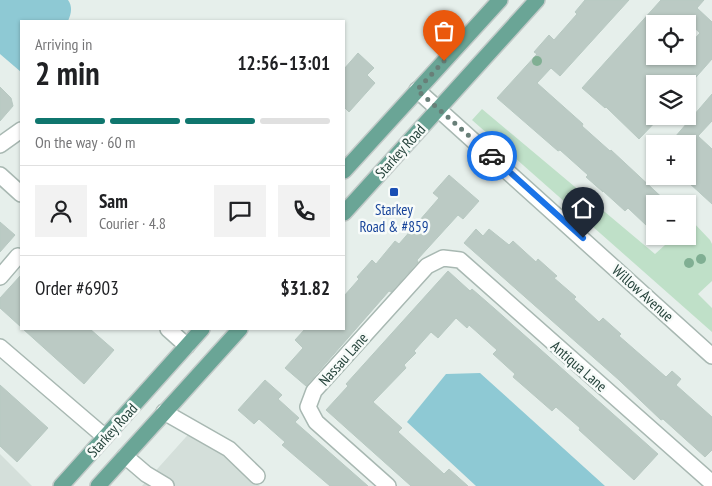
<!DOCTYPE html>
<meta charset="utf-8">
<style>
body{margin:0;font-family:"PT Sans Narrow",sans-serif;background:#f2f2f2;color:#202124;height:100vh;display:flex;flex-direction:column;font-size:19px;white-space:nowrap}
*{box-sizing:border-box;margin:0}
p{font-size:16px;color:#757577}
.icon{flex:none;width:28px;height:28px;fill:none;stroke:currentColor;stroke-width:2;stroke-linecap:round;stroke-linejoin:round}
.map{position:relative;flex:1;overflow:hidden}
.panel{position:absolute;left:20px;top:20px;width:325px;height:310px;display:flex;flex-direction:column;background:#fff;border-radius:0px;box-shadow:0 1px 4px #0004}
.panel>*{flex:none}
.tools{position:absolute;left:646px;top:15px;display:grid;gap:10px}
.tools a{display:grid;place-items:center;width:50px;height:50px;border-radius:0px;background:#fff;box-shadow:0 1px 4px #0004;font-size:25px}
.pin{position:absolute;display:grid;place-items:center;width:42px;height:42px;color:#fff;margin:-51px -21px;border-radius:50% 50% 50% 0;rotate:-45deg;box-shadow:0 0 5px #0007}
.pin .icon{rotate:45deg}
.courier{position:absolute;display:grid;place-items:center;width:50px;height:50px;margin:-25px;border:4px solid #1a73e8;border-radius:50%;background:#fff;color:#222;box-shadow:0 1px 6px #0007}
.head em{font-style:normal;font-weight:700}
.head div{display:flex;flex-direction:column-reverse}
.head{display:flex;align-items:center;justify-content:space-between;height:85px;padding:0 15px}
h1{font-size:32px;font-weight:700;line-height:38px}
.bar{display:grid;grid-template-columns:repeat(4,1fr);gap:8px 5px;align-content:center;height:60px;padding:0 15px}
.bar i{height:6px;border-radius:4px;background:#e0e0e0}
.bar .on{background:#0f766e}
.bar p{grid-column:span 4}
.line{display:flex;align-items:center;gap:12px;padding:0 15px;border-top:1px solid #e0e0e0}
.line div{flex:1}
.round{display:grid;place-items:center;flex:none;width:52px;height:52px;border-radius:0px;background:#f2f2f2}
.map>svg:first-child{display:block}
.built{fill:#d4dfda}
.green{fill:#bfe0c8}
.water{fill:#8ec9d4}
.building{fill:#bbcac4;stroke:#b8c9c2;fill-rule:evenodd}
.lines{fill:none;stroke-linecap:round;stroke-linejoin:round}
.minor-casing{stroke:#a8b8b2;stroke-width:18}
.major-casing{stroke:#c2cac8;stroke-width:18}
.minor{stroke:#fff;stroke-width:15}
.major{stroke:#6aa596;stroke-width:15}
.tree{fill:#80af93}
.done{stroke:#687f78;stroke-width:5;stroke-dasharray:0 9}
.route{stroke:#1a73e8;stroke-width:6}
.transit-dot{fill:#1a4fb4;stroke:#f7fbf9;stroke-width:2}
.labels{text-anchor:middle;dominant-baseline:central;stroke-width:5;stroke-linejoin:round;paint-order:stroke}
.street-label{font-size:15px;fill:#24423a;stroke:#f7fbf9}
.transit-label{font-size:15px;fill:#164399;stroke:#f7fbf9}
</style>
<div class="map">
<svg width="712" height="486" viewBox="0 0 712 486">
<rect width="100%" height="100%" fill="#e6efeb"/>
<path class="built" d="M194,428L260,486H142Z
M0,454L32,486H0Z"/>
<path class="green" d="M482,109L655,254L675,236H688V225L692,221L710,240L712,244V281L698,294L712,308V332L472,120Z"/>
<path class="water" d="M0,0H68C73,7 71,14 68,21H21V72L0,54Z
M480,373L605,486H476L407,422L446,374Z"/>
<path class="building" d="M585,0H629L560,76L551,68L537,83L583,124L582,126L610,151L611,150L669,204H655V217L647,226L628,208L625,211L603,191V192L586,177L588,175L560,150L558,151L497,98L537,54L534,52L549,35L554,40L577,14L575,12Z
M661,0H704L697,8L712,22V59L690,84H655V116H661L639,139L606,107L605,108L582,88ZM684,18L700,33L688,46V56H655V24H679Z
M358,53L374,68L367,75L375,83L349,112L344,107V69Z
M0,87L11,98L13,106L0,121Z
M712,94V121L698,136L712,149V204L688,182V144H669Z
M449,175L479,201L463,219L458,215L417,260L418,262L391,292L389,291L306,386L285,368L303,348L295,340L305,329H344V296L359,279L357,277L372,260L376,264L395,241L399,244L439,198L433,193Z
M0,222L15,235L0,252Z
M476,229L483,236L489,229L509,245L513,241L536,262L538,259L557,276L554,278L576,297L574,299L599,322L603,318L621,334L619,336L666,377L672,371L681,379L676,385L712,417V450L705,457L663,419L661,420L619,380L464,243Z
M448,271L470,291L472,289L495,309L658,454L634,480L579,430L580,428L556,407L552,411L513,377L515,374L493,354L497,350L469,325L467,328L456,318L438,338L431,332L414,351L416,353L404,365L406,368L373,402L402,428L398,432L444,474L449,469L468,486H411L326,410L348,386L346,384Z
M21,275V327L0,308V298Z
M23,329H90L114,350L84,384Z
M265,380L282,395L278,399L299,418L295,422L368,486H330L282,445L285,442L259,419L254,424L238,410Z
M0,385L48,428L17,462L0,446Z"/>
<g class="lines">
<defs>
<path id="minor" d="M417,90L712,356
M0,145L21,130
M0,175L21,194
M0,277L18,256
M168,329L187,346
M0,347L105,437
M164,412L229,449L257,476
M125,456L146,474L166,486
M388,486L316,422L308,407L314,391L427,266L443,258L460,260L712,483"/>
<path id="major" d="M344,171L500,0
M344,213L537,0
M61,486L202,329
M98,486L240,329"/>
</defs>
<use href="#minor" class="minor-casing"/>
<use href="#major" class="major-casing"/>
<use href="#minor" class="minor"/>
<use href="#major" class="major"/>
</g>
<g class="tree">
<circle cx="537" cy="61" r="5"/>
<circle cx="701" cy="259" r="5"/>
<circle cx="689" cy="263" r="5"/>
</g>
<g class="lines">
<path class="done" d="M444,61L417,90L492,156"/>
<path class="route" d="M492,156L583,238"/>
</g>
<rect class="transit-dot" x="389" y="187" width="10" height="10" rx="2.5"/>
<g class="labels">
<g class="street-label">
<text transform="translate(400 151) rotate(-48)">Starkey Road</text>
<text transform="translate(643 293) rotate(42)">Willow Avenue</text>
<text transform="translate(343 359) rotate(-48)">Nassau Lane</text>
<text transform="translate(579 366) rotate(41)">Antiqua Lane</text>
<text transform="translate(112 430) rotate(-48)">Starkey Road</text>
</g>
<g class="transit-label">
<text x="394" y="209">Starkey<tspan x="394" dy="17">Road &amp; #859</tspan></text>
</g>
</g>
</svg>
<div class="tools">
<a><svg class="icon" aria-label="locate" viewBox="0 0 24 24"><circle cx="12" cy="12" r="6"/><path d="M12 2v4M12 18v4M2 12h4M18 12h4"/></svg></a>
<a><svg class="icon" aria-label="layers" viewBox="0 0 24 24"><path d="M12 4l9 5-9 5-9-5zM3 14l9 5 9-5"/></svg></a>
<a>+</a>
<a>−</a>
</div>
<div class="pin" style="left:444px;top:61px;background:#ea580c"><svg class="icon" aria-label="bag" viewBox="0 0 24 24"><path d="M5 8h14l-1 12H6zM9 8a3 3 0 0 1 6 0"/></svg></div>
<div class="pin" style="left:583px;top:238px;background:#1f2937"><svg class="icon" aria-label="home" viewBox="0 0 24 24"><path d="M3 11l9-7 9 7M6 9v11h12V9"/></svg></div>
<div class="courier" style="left:492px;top:156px"><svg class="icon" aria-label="car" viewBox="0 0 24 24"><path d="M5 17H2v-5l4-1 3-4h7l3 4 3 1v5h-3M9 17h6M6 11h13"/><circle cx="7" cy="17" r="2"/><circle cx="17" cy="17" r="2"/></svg></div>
<section class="panel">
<div class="head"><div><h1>2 min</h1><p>Arriving in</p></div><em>12:56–13:01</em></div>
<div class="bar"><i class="on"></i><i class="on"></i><i class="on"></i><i></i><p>On the way · 60 m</p></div>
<div class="line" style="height:90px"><a class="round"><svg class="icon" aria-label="person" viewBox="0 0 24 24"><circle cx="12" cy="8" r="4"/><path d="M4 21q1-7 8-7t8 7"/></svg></a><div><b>Sam</b><p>Courier · 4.8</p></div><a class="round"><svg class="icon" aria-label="chat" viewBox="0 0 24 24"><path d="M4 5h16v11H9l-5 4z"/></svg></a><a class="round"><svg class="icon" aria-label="phone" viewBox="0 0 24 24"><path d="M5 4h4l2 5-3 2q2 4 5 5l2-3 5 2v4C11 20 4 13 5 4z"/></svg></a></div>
<div class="line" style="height:65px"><div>Order #6903</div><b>$31.82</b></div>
</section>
</div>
